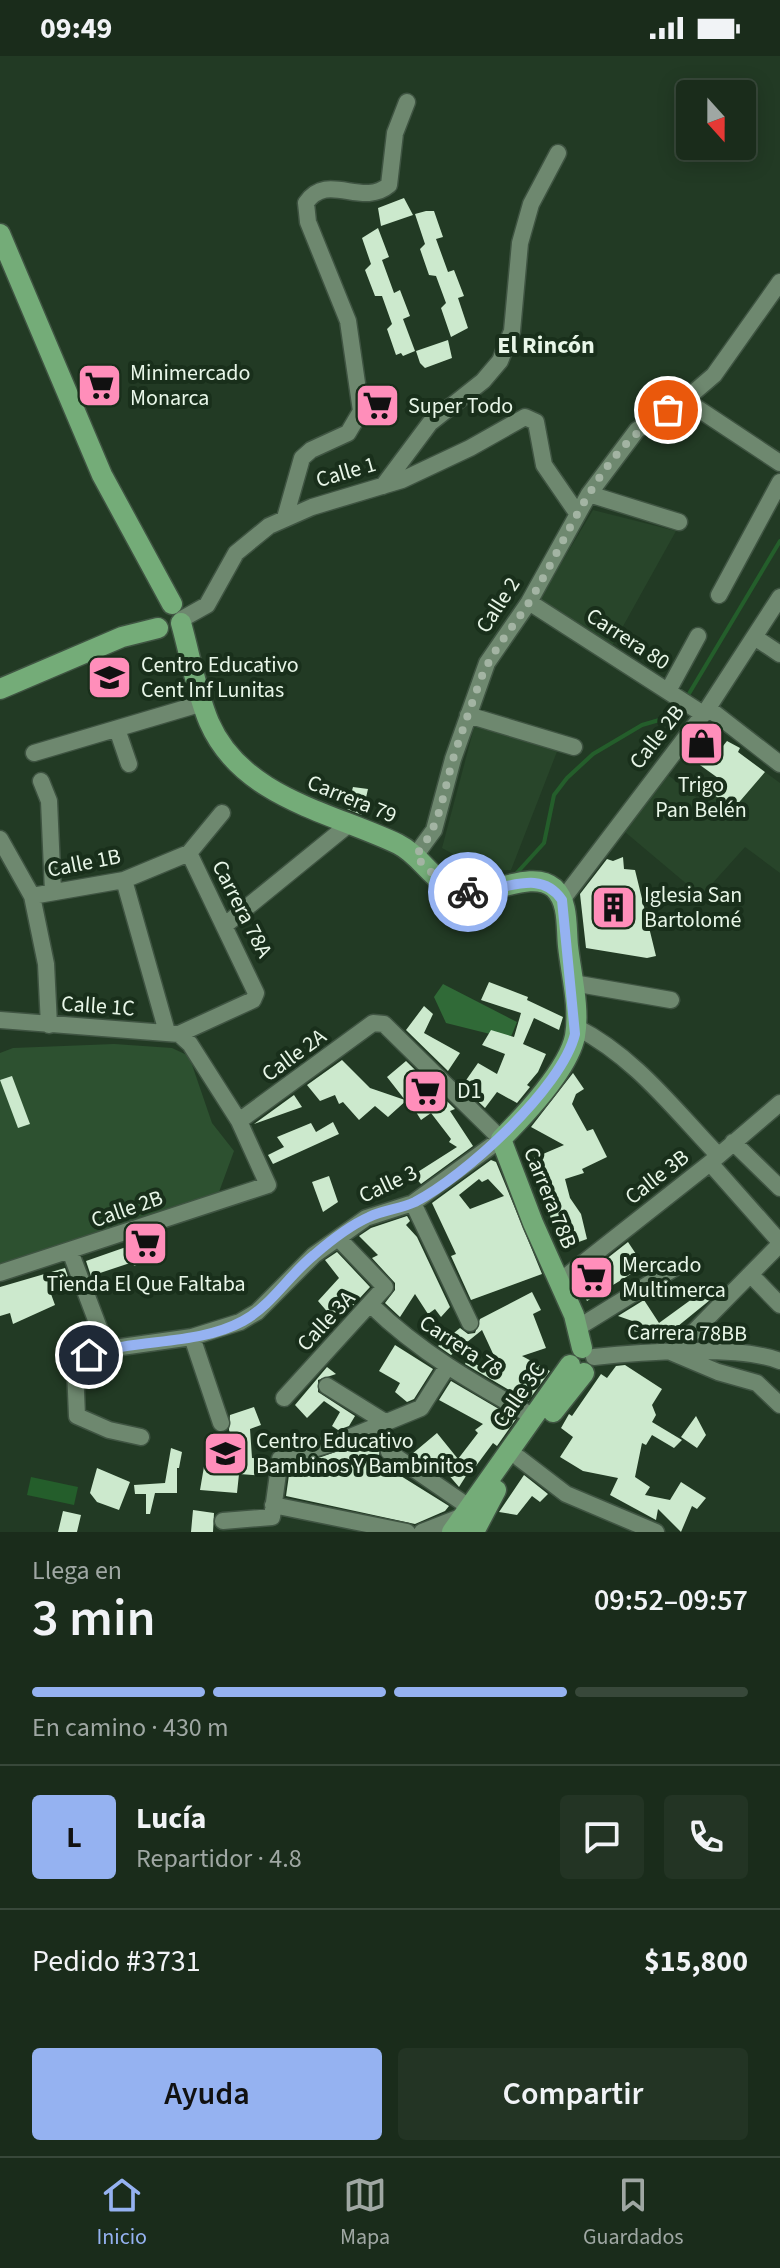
<!DOCTYPE html>
<html lang="es">
<meta charset="utf-8">
<style>
body{margin:0;font-family:"Source Sans 3",sans-serif;background:#233424;color:#f1f3f6;height:100vh;display:flex;flex-direction:column;font-size:30px;white-space:nowrap}
*{box-sizing:border-box;margin:0}
p{font-size:26px;color:#9fa7a3}
.icon{flex:none;width:44px;height:44px;fill:none;stroke:currentColor;stroke-width:2;stroke-linecap:round;stroke-linejoin:round}
.map{position:relative;height:1476px;overflow:hidden}
.drawer{display:flex;flex-direction:column;background:#1a2c1b;flex:1}
.drawer>*{flex:none}
.needle{width:52px;rotate:159deg}
.controls{position:absolute;left:676px;top:24px;display:grid;gap:16px}
.controls a{display:grid;place-items:center;width:80px;height:80px;border-radius:8px;background:#1a2c1b;box-shadow:0 4px 20px #0003,0 0 0 2px #38483a;font-size:40px}
.pin{position:absolute;display:grid;place-items:center;width:68px;height:68px;color:#fff;margin:-34px;border:4px solid #fff;border-radius:50%;box-shadow:0 2px 8px #0007}
.courier{position:absolute;display:grid;place-items:center;width:80px;height:80px;margin:-40px;border:6px solid #95b2f1;border-radius:50%;background:#fff;color:#222;box-shadow:0 2px 10px #0007}
.headline em{font-style:normal;font-weight:600}
.headline div{display:flex;flex-direction:column-reverse}
.headline{display:flex;align-items:center;justify-content:space-between;height:136px;padding:0 32px}
h1{font-size:52px;font-weight:600;line-height:60px}
.bar{display:grid;grid-template-columns:repeat(4,1fr);gap:12px 8px;align-content:center;height:96px;padding:0 32px}
.bar i{height:10px;border-radius:6px;background:#38483a}
.bar .selected{background:#95b2f1}
.bar p{grid-column:span 4}
.line{display:flex;align-items:center;gap:20px;padding:0 32px;border-top:2px solid #38483a}
.line div{flex:1}
.round{display:grid;place-items:center;flex:none;width:84px;height:84px;border-radius:8px;background:#233424}
.action{display:flex;gap:16px;margin-top:auto;padding:16px 32px}
.action a{flex:1;height:92px;border-radius:8px;background:#95b2f1;color:#111;font-size:32px;font-weight:600;line-height:92px;text-align:center}
.action a+a{background:#233424;color:#f1f3f6}
.status{display:flex;justify-content:space-between;align-items:center;height:56px;padding:0 40px;background:#1a2c1b;direction:ltr}
.status svg{height:22px;fill:currentColor}
.tabs{display:flex;justify-content:space-around;align-items:center;height:112px;border-top:2px solid #38483a;background:#1a2c1b;font-size:22px;color:#9fa7a3}
.tabs a{display:grid;justify-items:center;gap:4px}
.tabs .selected{color:#95b2f1}
.map>svg:first-child{display:block}
.built{fill:#28452a}
.green{fill:#2d5130}
.forest{fill:#306a37}
.water{fill:#245e2b}
.lines{fill:none;stroke-linecap:round;stroke-linejoin:round}
.stream{stroke:#245e2b;stroke-width:4}
.building{fill:#cce9cd;fill-rule:evenodd}
.minor-casing{stroke:#3f5442;stroke-width:19}
.major-casing{stroke:#3f5442;stroke-width:23}
.minor{stroke:#6e886f;stroke-width:16}
.major{stroke:#74ac78;stroke-width:20}
.done{stroke:#a3b4a3;stroke-width:8;stroke-dasharray:0 14.4}
.route{stroke:#95b2f1;stroke-width:10}
.labels{text-anchor:middle;dominant-baseline:central;stroke-width:8;stroke-linejoin:round;paint-order:stroke}
.poi-label{font-size:22px;fill:#e8f6e8;stroke:#192f1b;text-anchor:start}
.street-label{font-size:22px;fill:#e8f6e8;stroke:#192f1b}
.neighbourhood-label{font-size:24px;font-weight:bold;fill:#e8f6e8;stroke:#192f1b}
</style>
<div class="status"><b>09:49</b><svg viewBox="0 0 49 12"><path d="M0 12V9h3v3zM5 12V6h3v6zM10 12V3h3v9zM15 12V0h3v12zM26 1h20v11H26zM47 4h2v5h-2z"/></svg></div>
<div class="map">
<svg width="780" height="1476" viewBox="0 0 780 1476">
<rect width="100%" height="100%" fill="#223a24"/>
<path class="built" d="M593,454L676,475L612,590L540,543Z
M475,668L558,693L511,814L484,815L442,792Z
M765,716L780,727V817L745,791L701,840L625,776L667,718L699,744L708,736L735,751Z"/>
<path class="green" d="M114,988L172,992L189,1000L212,1067L234,1095L219,1136L0,1212V997L13,992Z"/>
<path class="forest" d="M443,928L517,966L510,983L446,967L434,941Z"/>
<path class="water" d="M31,1421L78,1431L74,1449L27,1439Z"/>
<g class="lines">
<path class="stream" d="M687,641L780,485
M514,820L544,787L554,739L567,722L593,698L642,669L673,660L682,648"/>
</g>
<path class="building" d="M404,142L413,159L381,170L378,152Z
M426,155H434L443,181L436,183L448,216L454,214L464,240L458,242L468,272L451,281L441,252L446,247L436,220L429,219L420,193L425,188L415,158Z
M378,172L389,201L382,204L394,237L400,234L410,260L403,263L415,295L403,300L401,297L396,299L387,273L392,268L382,240H375L365,214L371,208L362,182Z
M448,284L452,302L425,312L420,307L416,295Z
M708,673L723,690L727,685L740,692L738,696L765,716L735,751L708,736L718,722L686,699Z
M353,731L368,733L362,759L347,753Z
M623,801L624,813L635,814L656,900L647,902L586,892L580,838L607,803L613,805Z
M489,926L528,941L527,944L563,961L559,974L534,962L523,988L546,998L538,1016L527,1029L530,1031L517,1047L497,1036L485,1052L462,1030L478,1007L497,1018L505,998L482,989L491,974L514,981L521,957L481,944Z
M424,950L433,958L424,977L460,997L448,1015L406,974Z
M342,1004L370,1032L405,1044L387,1021L406,1005L455,1053L450,1055L473,1090L421,1128L413,1119L457,1091L449,1086L451,1083L431,1057L421,1064L408,1043L388,1061L375,1050L359,1064L343,1046L339,1048L335,1039L320,1045L307,1029Z
M573,1017L584,1033L576,1038L572,1048L587,1075L593,1073L607,1101L582,1113L584,1117L565,1123L570,1142L581,1158L587,1183L562,1192L529,1104L564,1089L531,1071Z
M12,1020L30,1068L18,1072L0,1024Z
M294,1039L302,1051L254,1068Z
M333,1066L339,1078L273,1108L268,1099L284,1091L277,1081L311,1067L316,1076Z
M491,1104L496,1106L542,1218L471,1244L451,1200L456,1198L432,1147ZM479,1123L482,1126L488,1123L504,1140L470,1153L459,1139Z
M329,1120L338,1146L323,1156L312,1126Z
M407,1160L410,1165L406,1169L417,1181L450,1251L441,1261L435,1253L428,1258L415,1238L400,1261L385,1247L395,1234V1227L372,1202L378,1199L359,1180L371,1172Z
M149,1183L155,1199L146,1205L134,1210L133,1206L91,1220L86,1205Z
M628,1186L644,1210L587,1245L577,1226Z
M337,1196L370,1231L347,1256L340,1254L331,1260L318,1245L339,1222L325,1204Z
M65,1212L71,1230L51,1238L55,1249L13,1268L10,1257L0,1260V1231Z
M703,1235L710,1244L667,1279L631,1275L641,1268L618,1260L644,1244L659,1267Z
M532,1236L541,1254L533,1258L546,1292L522,1300L550,1315L528,1345L465,1308L467,1304L488,1314L495,1302L482,1274L451,1299L438,1290L460,1272L468,1278L475,1277L480,1263Z
M395,1289L433,1313L414,1343L407,1346L395,1336L400,1327L379,1315Z
M625,1309L662,1333L652,1349L656,1359L652,1366L682,1384L674,1392L652,1379L646,1389L642,1387L635,1421L650,1431L645,1439L670,1444L681,1426L706,1442L697,1453L692,1450L681,1476L658,1453L656,1464L610,1439L618,1422L583,1415L560,1401L573,1381L561,1372L569,1358L572,1360L601,1318L607,1322L616,1310Z
M327,1311L336,1318L318,1324V1336L355,1360L349,1370L338,1374L332,1370L340,1356L324,1345L307,1362L295,1349Z
M451,1325L516,1363L497,1390L493,1387L473,1414L471,1412L459,1431L435,1403L432,1412L412,1398L437,1377L458,1403L478,1377L475,1374L483,1368L439,1344Z
M254,1351L261,1369L250,1373L252,1402L269,1403L267,1420L239,1418L237,1437L200,1434L207,1393H215L217,1385L234,1388L229,1374L230,1359Z
M696,1360L706,1379L697,1392L681,1381Z
M381,1380L385,1386L380,1390L379,1400L388,1412L449,1450L445,1455L415,1468L286,1440L290,1412Z
M171,1392L182,1396L179,1412H177V1437H155L150,1458H146V1438H135L134,1429L165,1427Z
M97,1412L130,1426L119,1454L97,1446L90,1437Z
M524,1419L548,1438L540,1446L532,1440L517,1459L499,1456Z
M193,1454L214,1457L213,1476H191Z
M63,1455L81,1459L77,1476H58Z"/>
<g class="lines">
<defs>
<path id="minor" d="M685,344L780,407
M383,430L430,367L483,325L500,305L512,275L520,187L531,148L558,97
M589,438L679,466
M285,462L302,402L311,394L348,377L361,355L348,265L308,166L306,147C327,115 362,152 389,129L395,77L407,46
M719,539L780,426
M529,546L703,658
M182,563L207,549L236,497L269,470L312,451L402,424L470,392L525,361L536,366L544,409L577,457
M756,582L780,598
M668,635L698,580
M708,652L780,708
M468,659L574,691
M117,673L129,708
M34,697L203,647
M41,725L49,745L53,836
M0,783L32,840L46,908L49,969
M415,800L434,774L453,703L487,607L529,546L589,438L637,374L685,344L714,319L780,226
M124,824L167,976
M32,840L124,824L189,797L222,757
M562,844L708,652L780,541
M224,870L348,769
M573,927L671,944
M0,964L179,978L190,988L239,1065L268,1129L0,1217
M576,971C635,1001 673,1052 718,1099
M179,978L253,944L256,937L189,797
M733,1086L780,1132
M710,1107L780,1186
M413,1147L470,1267
M780,1188L673,1297L718,1316L757,1327L780,1349
M70,1195L107,1293
M751,1219L780,1249
M559,1226L710,1107L780,1047
M371,1249C419,1296 475,1328 534,1361
M579,1271L673,1213
M192,1281L221,1367
M594,1301C638,1296 740,1289 780,1305
M327,1330L385,1366
M284,1342L385,1231L339,1183
M141,1381L109,1374L77,1360L75,1312L81,1304L107,1293L192,1281L240,1266L257,1256L314,1199L366,1162L413,1147L501,1083L384,968L373,967L239,1065
M389,1396L469,1451
M519,1402L566,1438L656,1476
M273,1449L407,1476
M223,1465L272,1461L280,1403L343,1384L421,1352L447,1311
M422,1476L463,1460"/>
<path id="major" d="M0,178L102,419L172,548
M181,567C190,599 196,635 209,666C242,742 331,756 398,788C424,801 435,832 465,836C491,840 532,813 554,832C569,846 566,871 568,890C571,918 580,952 575,980C569,1012 524,1060 501,1083L533,1167L574,1259L582,1292
M0,633L122,581L158,572
M553,1356L584,1317
M452,1476L570,1309
M474,1476L496,1434"/>
</defs>
<use href="#minor" class="minor-casing"/>
<use href="#major" class="major-casing"/>
<use href="#minor" class="minor"/>
<use href="#major" class="major"/>
</g>
<g class="lines">
<path class="done" d="M468,836L443,828L415,800C441,771 443,736 454,700C462,675 471,650 480,625C491,596 511,574 528,548C570,480 596,397 668,354"/>
<path class="route" d="M89,1299C138,1282 197,1290 243,1265C271,1250 289,1219 314,1199C329,1186 351,1169 369,1161C383,1154 400,1153 415,1146C464,1121 562,1032 575,978L562,844C539,810 502,837 468,836"/>
</g>
<defs>
<symbol id="supermarket-square" viewBox="-11 -11 22 22"><rect x="-9" y="-9" width="18" height="18" rx="4" fill="#ff8eba" stroke="#192f1b"/><path d="M-6-5.5h2.5l.6 2H6L4.5 2H-2.5L-4.4-4H-6ZM-1.5 3.2a1.3 1.3 0 1 0 .1 0ZM3 3.2a1.3 1.3 0 1 0 .1 0Z" fill="#111"/></symbol>
<symbol id="school-square" viewBox="-11 -11 22 22"><rect x="-9" y="-9" width="18" height="18" rx="4" fill="#ff8eba" stroke="#192f1b"/><path d="M0-5L7-2L0 1L-7-2ZM-4 1L0 2.5L4 1V4Q0 6-4 4Z" fill="#111"/></symbol>
<symbol id="shop-square" viewBox="-11 -11 22 22"><rect x="-9" y="-9" width="18" height="18" rx="4" fill="#ff8eba" stroke="#192f1b"/><path d="M-5-2.5h2.3a2.7 3.5 0 0 1 5.4 0H5L5.5 6h-11ZM-1.5-2.5h3a1.5 2.3 0 0 0-3 0Z" fill="#111"/></symbol>
<symbol id="building-square" viewBox="-11 -11 22 22"><rect x="-9" y="-9" width="18" height="18" rx="4" fill="#ff8eba" stroke="#192f1b"/><path d="M-4-6H4V6H1V3H-1V6H-4ZM-2.5-4.3h1.7v1.8h-1.7ZM.8-4.3h1.7v1.8H.8ZM-2.5-1h1.7V.8h-1.7ZM.8-1h1.7V.8H.8Z" fill="#111"/></symbol>
</defs>
<g fill-rule="evenodd">
<use href="#supermarket-square" x="74" y="304" width="51" height="51"/>
<use href="#supermarket-square" x="352" y="324" width="51" height="51"/>
<use href="#school-square" x="84" y="596" width="51" height="51"/>
<use href="#shop-square" x="676" y="662" width="51" height="51"/>
<use href="#building-square" x="588" y="826" width="51" height="51"/>
<use href="#supermarket-square" x="400" y="1010" width="51" height="51"/>
<use href="#supermarket-square" x="120" y="1162" width="51" height="51"/>
<use href="#supermarket-square" x="566" y="1196" width="51" height="51"/>
<use href="#school-square" x="200" y="1372" width="51" height="51"/>
</g>
<g class="labels">
<g class="poi-label">
<text x="130" y="317">Minimercado<tspan x="130" dy="25">Monarca</tspan></text>
<text x="408" y="350">Super Todo</text>
<text x="141" y="609">Centro Educativo<tspan x="141" dy="25">Cent Inf Lunitas</tspan></text>
<text x="701" y="729" text-anchor="middle">Trigo<tspan x="701" dy="25">Pan Belén</tspan></text>
<text x="644" y="839">Iglesia San<tspan x="644" dy="25">Bartolomé</tspan></text>
<text x="457" y="1035">D1</text>
<text x="622" y="1209">Mercado<tspan x="622" dy="25">Multimerca</tspan></text>
<text x="146" y="1228" text-anchor="middle">Tienda El Que Faltaba</text>
<text x="256" y="1385">Centro Educativo<tspan x="256" dy="25">Bambinos Y Bambinitos</tspan></text>
</g>
<g class="street-label">
<text transform="translate(346 416) rotate(-16)">Calle 1</text>
<text transform="translate(498 549) rotate(-57)">Calle 2</text>
<text transform="translate(628 583) rotate(33)">Carrera 80</text>
<text transform="translate(657 681) rotate(-52)">Calle 2B</text>
<text transform="translate(352 743) rotate(22)">Carrera 79</text>
<text transform="translate(84 807) rotate(-11)">Calle 1B</text>
<text transform="translate(242 853) rotate(63)">Carrera 78A</text>
<text transform="translate(98 950) rotate(4)">Calle 1C</text>
<text transform="translate(294 999) rotate(-36)">Calle 2A</text>
<text transform="translate(657 1121) rotate(-38)">Calle 3B</text>
<text transform="translate(388 1128) rotate(-25)">Calle 3</text>
<text transform="translate(550 1142) rotate(68)">Carrera 78B</text>
<text transform="translate(127 1153) rotate(-19)">Calle 2B</text>
<text transform="translate(326 1265) rotate(-47)">Calle 3A</text>
<text transform="translate(687 1277) rotate(1)">Carrera 78BB</text>
<text transform="translate(461 1290) rotate(33)">Carrera 78</text>
<text transform="translate(519 1339) rotate(-55)">Calle 3C</text>
</g>
<g class="neighbourhood-label">
<text x="546" y="289">El Rincón</text>
</g>
</g>
</svg>
<div class="controls">
<a><svg class="needle" viewBox="-14 -14 28 28"><path d="M0-13l5 13h-10z" fill="#e53935"/><path d="M0 13l5-13h-10z" fill="#9fa7a3"/></svg></a>
</div>
<div class="pin" style="left:668px;top:354px;background:#ea580c"><svg class="icon" aria-label="bag" viewBox="0 0 24 24"><path d="M5 8h14l-1 12H6zM9 8a3 3 0 0 1 6 0"/></svg></div>
<div class="pin" style="left:89px;top:1299px;background:#1f2937"><svg class="icon" aria-label="home" viewBox="0 0 24 24"><path d="M3 11l9-7 9 7M6 9v11h12V9"/></svg></div>
<div class="courier" style="left:468px;top:836px"><svg class="icon" aria-label="bike" viewBox="0 0 24 24"><circle cx="6" cy="16" r="4"/><circle cx="18" cy="16" r="4"/><path d="M6 16l4-8h5l3 8M10 8l3 8H6M13 5h3"/></svg></div>
</div>
<section class="drawer">
<div class="headline"><div><h1>3 min</h1><p>Llega en</p></div><em>09:52–09:57</em></div>
<div class="bar"><i class="selected"></i><i class="selected"></i><i class="selected"></i><i></i><p>En camino · 430 m</p></div>
<div class="line" style="height:144px"><b class="round" style="background:#95b2f1;color:#111">L</b><div><b>Lucía</b><p>Repartidor · 4.8</p></div><a class="round"><svg class="icon" aria-label="chat" viewBox="0 0 24 24"><path d="M4 5h16v11H9l-5 4z"/></svg></a><a class="round"><svg class="icon" aria-label="phone" viewBox="0 0 24 24"><path d="M5 4h4l2 5-3 2q2 4 5 5l2-3 5 2v4C11 20 4 13 5 4z"/></svg></a></div>
<div class="line" style="height:104px"><div>Pedido #3731</div><b>$15,800</b></div>
<div class="action"><a>Ayuda</a><a>Compartir</a></div>
</section>
<nav class="tabs">
<a class="selected"><svg class="icon" aria-label="home" viewBox="0 0 24 24"><path d="M3 11l9-7 9 7M6 9v11h12V9"/></svg>Inicio</a>
<a><svg class="icon" aria-label="map" viewBox="0 0 24 24"><path d="M3 6l6-2 6 2 6-2v14l-6 2-6-2-6 2zM9 4v14M15 6v14"/></svg>Mapa</a>
<a><svg class="icon" aria-label="saved" viewBox="0 0 24 24"><path d="M7 4h10v16l-5-4-5 4z"/></svg>Guardados</a>
</nav>
